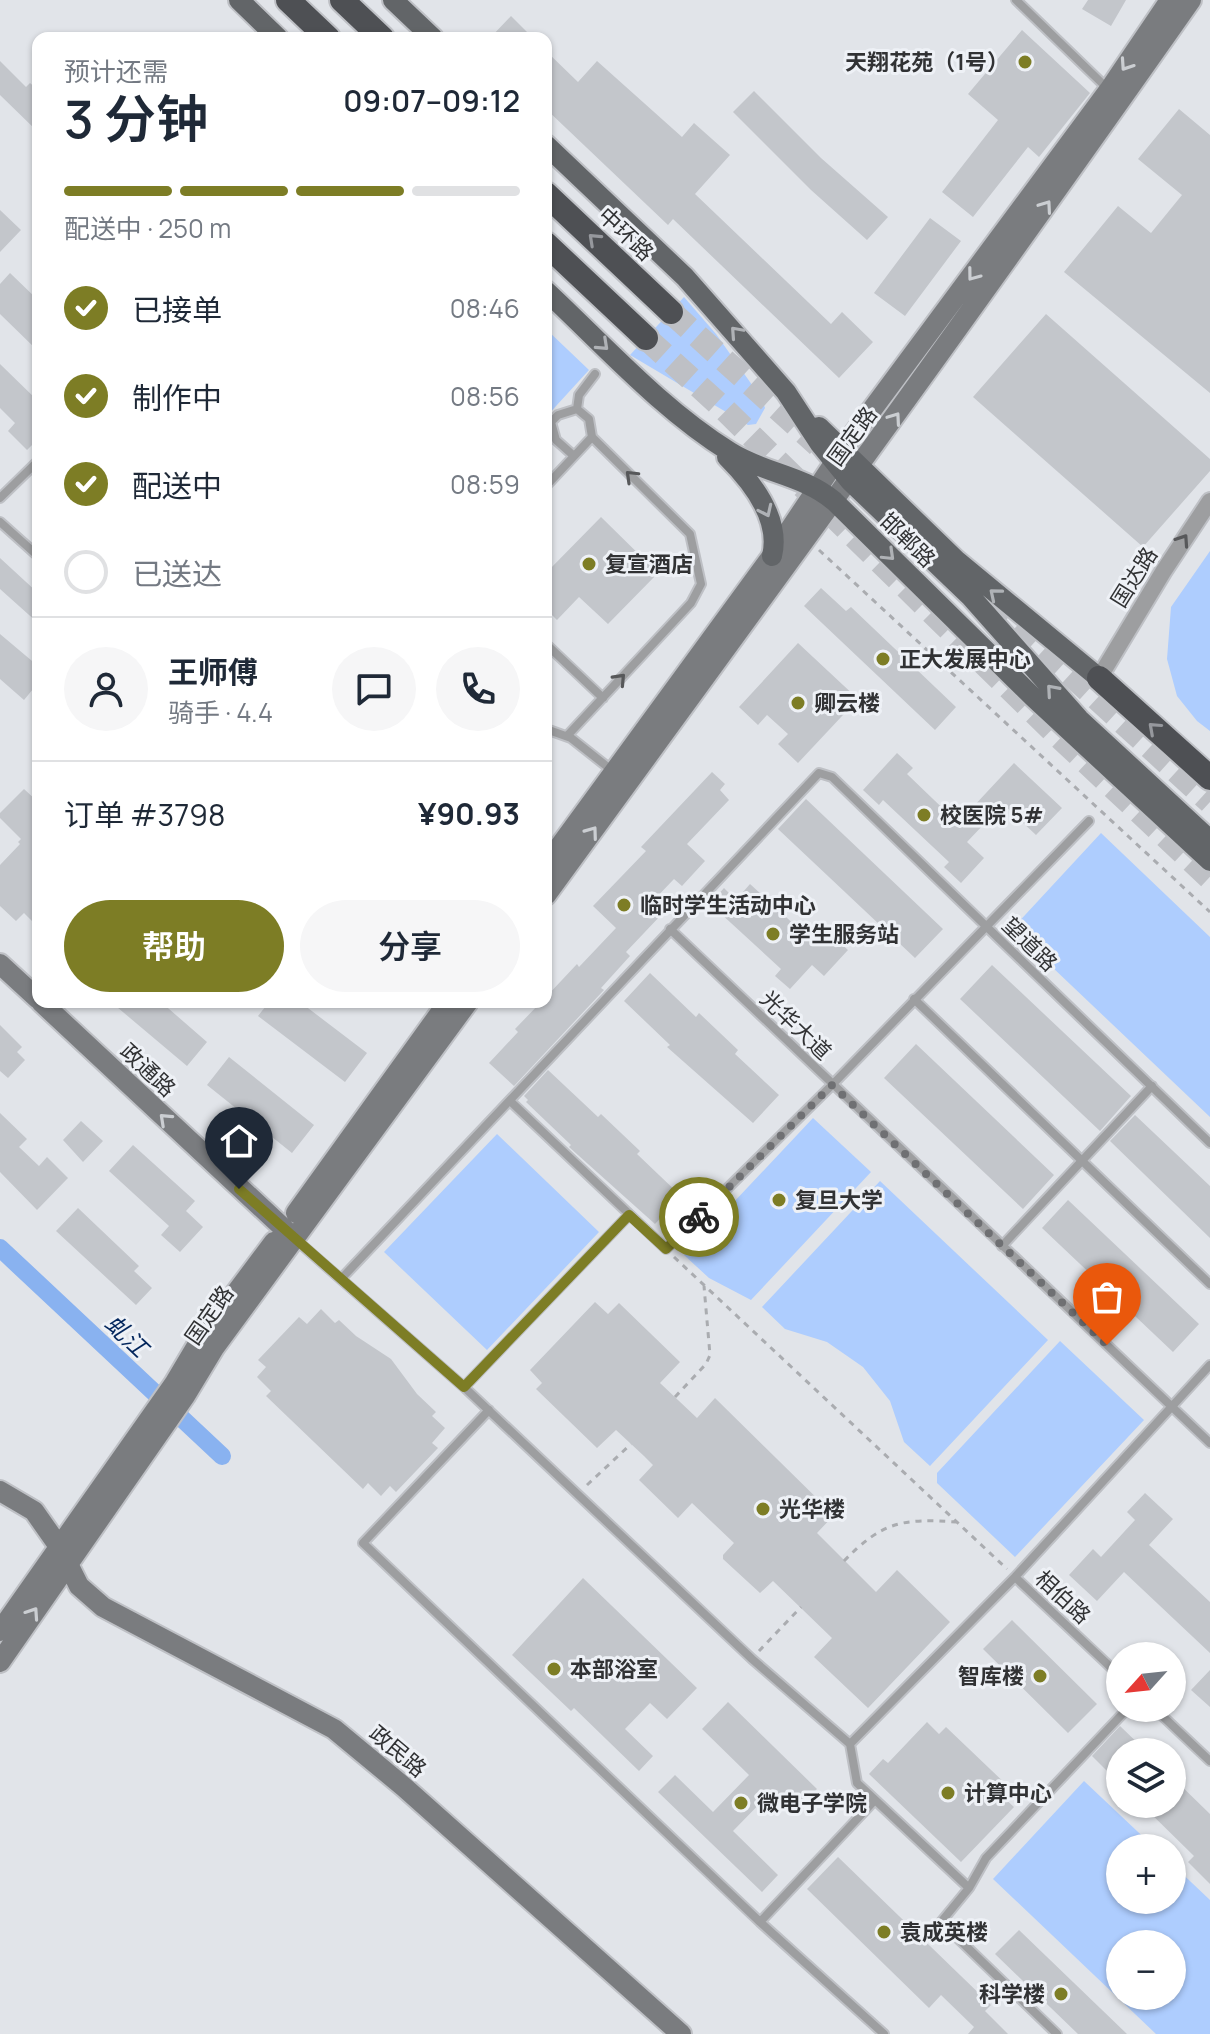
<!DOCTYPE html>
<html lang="zh">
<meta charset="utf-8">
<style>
body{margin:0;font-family:Manrope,"Noto Sans SC",sans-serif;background:#f6f6f7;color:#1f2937;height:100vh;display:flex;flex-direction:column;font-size:30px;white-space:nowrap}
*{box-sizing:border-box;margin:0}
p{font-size:26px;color:#747a83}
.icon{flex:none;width:44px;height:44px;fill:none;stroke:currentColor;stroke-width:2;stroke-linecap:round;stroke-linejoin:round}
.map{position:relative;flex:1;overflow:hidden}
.drawer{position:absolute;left:32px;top:32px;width:520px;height:976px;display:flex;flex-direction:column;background:#fff;border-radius:16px;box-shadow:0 2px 6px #0004}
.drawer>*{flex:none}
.needle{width:52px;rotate:243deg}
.fabs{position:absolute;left:1106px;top:1642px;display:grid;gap:16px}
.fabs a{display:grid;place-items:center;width:80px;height:80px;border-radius:50%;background:#fff;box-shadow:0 2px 6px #0004;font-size:40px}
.pin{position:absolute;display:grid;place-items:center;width:68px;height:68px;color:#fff;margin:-82px -34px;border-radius:50% 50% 50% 0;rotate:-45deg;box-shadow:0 0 8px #0007}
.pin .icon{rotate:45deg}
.courier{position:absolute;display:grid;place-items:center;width:80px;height:80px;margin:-40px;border:6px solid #7d7d25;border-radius:50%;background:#fff;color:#222;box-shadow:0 2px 10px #0007}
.summary em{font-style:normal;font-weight:600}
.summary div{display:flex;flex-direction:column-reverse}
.summary{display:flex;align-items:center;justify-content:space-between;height:136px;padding:0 32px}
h1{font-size:52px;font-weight:600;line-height:60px}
.bar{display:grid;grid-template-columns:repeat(4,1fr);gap:12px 8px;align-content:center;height:96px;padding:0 32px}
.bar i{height:10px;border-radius:6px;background:#e0e1e3}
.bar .on{background:#7d7d25}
.bar p{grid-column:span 4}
.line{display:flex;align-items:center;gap:20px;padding:0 32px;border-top:2px solid #e0e1e3}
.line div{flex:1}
.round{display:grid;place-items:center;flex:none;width:84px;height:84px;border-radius:42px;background:#f6f6f7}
ol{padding:0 32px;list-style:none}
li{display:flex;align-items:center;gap:24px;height:88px}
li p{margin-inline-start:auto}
li .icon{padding:8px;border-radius:50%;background:#7d7d25;color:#fff;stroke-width:4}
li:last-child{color:#747a83}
li i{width:44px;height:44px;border:4px solid #e0e1e3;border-radius:50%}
.button{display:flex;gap:16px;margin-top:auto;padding:16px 32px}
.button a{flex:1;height:92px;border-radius:48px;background:#7d7d25;color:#fff;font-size:32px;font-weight:600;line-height:92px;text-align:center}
.button a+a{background:#f6f6f7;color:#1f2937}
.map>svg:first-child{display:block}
.green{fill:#aecdfe;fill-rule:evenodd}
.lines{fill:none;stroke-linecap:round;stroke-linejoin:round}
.canal{stroke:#89b2f0;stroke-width:18}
.building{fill:#c3c6cb}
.highway-tunnel{stroke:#bec0c5;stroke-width:24;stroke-dasharray:24 12;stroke-linecap:butt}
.lane-casing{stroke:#bec0c5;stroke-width:12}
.street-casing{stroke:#bec0c5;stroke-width:20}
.secondary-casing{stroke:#bec0c5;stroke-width:24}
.primary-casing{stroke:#bec0c5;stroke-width:24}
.highway-casing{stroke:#bec0c5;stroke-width:28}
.path{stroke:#aaacb0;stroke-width:3;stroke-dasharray:6 6;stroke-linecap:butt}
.lane{stroke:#9d9ea0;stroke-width:8}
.street{stroke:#9d9ea0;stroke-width:16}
.secondary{stroke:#7a7c7f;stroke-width:20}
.primary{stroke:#626568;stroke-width:20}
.highway{stroke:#4e5054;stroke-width:24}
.oneway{stroke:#cbced2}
.oneway2{stroke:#96989d}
.oneway3{stroke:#afb2b6}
.oneway4{stroke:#57585a}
.done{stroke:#6f7073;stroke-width:8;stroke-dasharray:0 14.4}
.route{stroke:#7d7d25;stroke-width:10}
.poi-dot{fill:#7d7d25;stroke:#eef1f6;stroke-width:3}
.labels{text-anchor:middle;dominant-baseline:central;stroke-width:6;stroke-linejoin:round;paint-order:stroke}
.poi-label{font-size:22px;font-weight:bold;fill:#313234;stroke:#eef1f6;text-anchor:start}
.street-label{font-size:22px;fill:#313234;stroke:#eef1f6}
.water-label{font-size:24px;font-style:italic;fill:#03265c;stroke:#eef1f6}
</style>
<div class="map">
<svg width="1210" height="2034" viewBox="0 0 1210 2034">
<rect width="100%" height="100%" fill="#e1e4e9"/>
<path class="green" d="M684,297L716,334L762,399L765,408L756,424L748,425L630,355Z
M546,329L589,370L546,417Z
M1210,551V731L1197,721L1177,696L1167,659L1171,607Z
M1101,833L1210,937V1117L1012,929Z
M813,1118L871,1172L751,1300L709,1278L684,1255Z
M497,1134L599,1232L487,1350L384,1252Z
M880,1181L1048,1340L930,1466L904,1442L890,1401L863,1367L827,1342L785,1329L762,1307Z
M1060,1341L1144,1420L1015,1557L937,1483V1473Z
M1084,1781L1155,1848H1120V1900H1172V1864L1210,1900V2034H1156L993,1879ZM1120,1944H1172V1996H1120Z"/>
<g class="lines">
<path class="canal" d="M0,1248L222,1456"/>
</g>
<path class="building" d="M1088,0H1126L1111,26L1082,9Z
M511,16L533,38H490Z
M1022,30L1090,93L1039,157L1028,147L973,217L942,192L998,120L968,94Z
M546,51L578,82L597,61L682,137L694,123L730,155L695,194L831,324L842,312L873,342L839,378L673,219L668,225L546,109Z
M0,61L26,87L30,83L38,90V132L0,95Z
M754,91L821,158L888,217L867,240L811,190L733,112Z
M1179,109L1210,135V393L1064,272L1118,206L1151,233L1182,195L1138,159Z
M0,210L21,230L0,252Z
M930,218L961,241L905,316L874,293Z
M10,273L38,300V351L0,314V284Z
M1046,314L1210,459V471L1143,547L973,397Z
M0,364L38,401V439L27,450L8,431L15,423L0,408Z
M601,517L658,573L608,624L579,597L557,620L546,609V573Z
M0,558L38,593V623L0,589Z
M821,588L846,611L851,607L956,707L935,730L804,606Z
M0,634L38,666V683L24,700L0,679Z
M798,643L858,699L798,763L778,744L788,734L767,715L758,725L739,707Z
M897,753L913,768L907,774L958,823L1014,763L1062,808L1036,835L1003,804L967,842L984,858L961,883L944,867L949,862L883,800L879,805L863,790Z
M712,772L725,784L720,790L729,800L687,844L705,861L682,886L674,879L651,903L662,914L626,952L630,956L601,988L604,990L514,1086L489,1063L518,1032L515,1029L541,1002H546V997L577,964L579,967L616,928L593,906L646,851L641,847Z
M24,789L38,802V927L24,913L16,921L0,906V865L20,844L18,842L21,839L0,818V813Z
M806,799L943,929L915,958L778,829Z
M750,884L811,940L823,927L848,950L824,976L812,965L790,989L775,976L781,969L719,912L715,917L706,908L724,888L736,900Z
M992,965L1131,1096L1100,1131L960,999Z
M650,973L696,1017L699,1013L738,1050L735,1054L779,1095L753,1123L667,1047L670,1045L624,1001Z
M111,1002H161L207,1042L187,1066Z
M269,1002H300L367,1053L345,1082L258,1016Z
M0,1025L22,1047L17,1052L25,1060L8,1078L0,1071Z
M916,1044L1054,1175L1023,1209L884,1078Z
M229,1057L314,1125L292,1153L207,1085Z
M548,1070L598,1117L601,1114L640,1151L637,1154L681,1196L655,1224L569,1147L571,1145L526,1102L528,1100L524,1096Z
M0,1113L27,1139L19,1147L39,1166L47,1157L68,1178L37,1210L0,1172Z
M1135,1115L1210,1186V1238L1110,1141Z
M81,1121L103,1141L83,1162L63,1140Z
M133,1145L195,1201L186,1211L203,1227L180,1252L161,1235L169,1226L109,1171Z
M1068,1200L1199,1324L1173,1352L1042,1228Z
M78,1208L139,1266L134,1271L152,1288L136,1305L56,1231Z
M595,1302L608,1314L619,1303L680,1362L660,1383L697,1418L715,1398L834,1515L817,1533L876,1592L897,1570L950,1622L868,1708L814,1657L832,1638L773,1581L760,1593L723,1559V1555L734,1543L692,1503L678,1518L639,1480L653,1465L644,1456L616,1430L597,1448L536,1389L542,1383L530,1370Z
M321,1309L335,1323L339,1320L356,1336L391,1359L417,1394L436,1412L432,1416L445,1428L432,1443L438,1448L396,1492L390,1486L381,1496L368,1483L363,1489L266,1396L271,1391L257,1377L266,1367L258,1360L299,1317L307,1324Z
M1145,1493L1173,1519L1149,1545L1210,1602V1653L1124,1572L1097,1601L1069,1575L1093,1549L1101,1557L1135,1520L1127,1512Z
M583,1578L697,1688L667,1719L650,1703L625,1729L653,1756L639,1771L574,1708L571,1711L512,1655Z
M1012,1620L1097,1704L1068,1733L983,1649Z
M1210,1670V1707L1191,1690Z
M728,1702L817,1789L791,1815L769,1794L733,1831L778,1875L762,1892L658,1792L675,1775L713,1812L749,1775L702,1729Z
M927,1722L939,1734L946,1727L1011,1789L1003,1797L1014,1807L961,1862L869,1774L883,1759L888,1763Z
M1120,1726L1147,1752H1120V1784L1092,1756Z
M1172,1777L1210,1814V1884L1188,1862L1194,1856L1141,1804H1172Z
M838,1857L991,2005L985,2011L1008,2034H968L974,2027L941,1995L929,2008L807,1889Z
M1019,1930L1127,2034H1078L995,1954Z"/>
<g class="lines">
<path class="highway-tunnel" d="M671,312L818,445
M646,338L725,410L1052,730L1210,878
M964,577L1210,802"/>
<defs>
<path id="lane" d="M1016,0L1108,89
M577,409L579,395L595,374
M546,486L592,437
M0,498L38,461
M0,522L38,556
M546,644L603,698
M546,729L571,738L614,772
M567,736L691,603L701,584L690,534L592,437L589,419L577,409L558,415L551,422L556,440L574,456
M670,929L1210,1443
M914,999L1210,1284
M510,1101L666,1249L832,1085L1089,821
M295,1239L464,1387L752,1659L850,1744L857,1783L969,1888L941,1922L1057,2034
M1002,1246L1152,1086
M341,1279L819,773L832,777L1210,1143
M464,1387L629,1215
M489,1410L363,1543L760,1922L884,2034
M1015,1577L1120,1676
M1154,1708L1210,1761
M850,1744L1015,1577L1210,1365
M969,1888L986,1858L1128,1708
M760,1922L875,1800"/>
<path id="street" d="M1099,678L1163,572L1210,501"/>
<path id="secondary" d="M546,865L772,556L851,438L1109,90L1170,0
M546,895C763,598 980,301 1191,0
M0,964L38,999
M41,1002L294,1238
M296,1213L448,1002
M0,1491L34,1511L60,1548L79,1586L103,1607L334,1729L404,1787L681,2034
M0,1631L174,1384L199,1342L274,1242
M0,1662L185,1396L214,1348L468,1002"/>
<path id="primary" d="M239,0L278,38
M393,0L433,38
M546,145L685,277L786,392L820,444L850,481L971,597L1079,719L1210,840
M546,291C605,346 661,409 730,452C763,473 803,475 834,501L1033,697L1210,861
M819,427L956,560L1099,678
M727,457C752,482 781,519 772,556"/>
<path id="highway" d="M288,0L328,38
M342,0L382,38
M546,194L671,312
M546,244L646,338
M1099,678L1210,778"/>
</defs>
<use href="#lane" class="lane-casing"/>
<use href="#street" class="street-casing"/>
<use href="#secondary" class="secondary-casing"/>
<use href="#primary" class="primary-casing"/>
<use href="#highway" class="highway-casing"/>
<path class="path" d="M819,550L1210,912
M674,1257L1007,1569
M675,1397L706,1364L710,1355L704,1286
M587,1485L631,1444
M844,1561C882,1522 902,1518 956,1522
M759,1651L801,1607"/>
<use href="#lane" class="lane"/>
<use href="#street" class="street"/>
<use href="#secondary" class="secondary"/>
<use href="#primary" class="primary"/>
<use href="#highway" class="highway"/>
</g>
<defs><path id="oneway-chevron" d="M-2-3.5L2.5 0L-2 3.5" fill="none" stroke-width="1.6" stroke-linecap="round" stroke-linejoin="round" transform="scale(2)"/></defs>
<g class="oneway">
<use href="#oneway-chevron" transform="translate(1126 65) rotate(124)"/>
<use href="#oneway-chevron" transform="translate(1046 206) rotate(-55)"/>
<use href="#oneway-chevron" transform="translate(973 275) rotate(127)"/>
<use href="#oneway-chevron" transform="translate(895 418) rotate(-55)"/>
<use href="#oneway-chevron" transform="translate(592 832) rotate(-54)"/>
<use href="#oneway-chevron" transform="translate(165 1119) rotate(-137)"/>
<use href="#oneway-chevron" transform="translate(33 1613) rotate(-56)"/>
</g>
<g class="oneway2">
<use href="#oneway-chevron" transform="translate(594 239) rotate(-137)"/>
<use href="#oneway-chevron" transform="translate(1154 728) rotate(-138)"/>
</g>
<g class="oneway3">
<use href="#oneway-chevron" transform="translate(736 332) rotate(-132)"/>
<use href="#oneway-chevron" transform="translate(603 345) rotate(43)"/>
<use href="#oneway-chevron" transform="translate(766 511) rotate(65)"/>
<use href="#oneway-chevron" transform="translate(889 555) rotate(44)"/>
<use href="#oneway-chevron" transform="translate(995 594) rotate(-140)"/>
<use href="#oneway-chevron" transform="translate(1052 690) rotate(-131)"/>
</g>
<g class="oneway4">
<use href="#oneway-chevron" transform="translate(631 476) rotate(-136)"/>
<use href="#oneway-chevron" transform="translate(1183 540) rotate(-56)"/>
<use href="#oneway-chevron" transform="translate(620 679) rotate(-47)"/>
</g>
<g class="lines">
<path class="done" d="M699,1217L832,1085L1107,1345"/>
<path class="route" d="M239,1189L464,1387L629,1215L666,1249L699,1217"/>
</g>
<g class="poi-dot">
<circle cx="1025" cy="62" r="8"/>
<circle cx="589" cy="564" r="8"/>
<circle cx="883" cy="659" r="8"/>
<circle cx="798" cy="703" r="8"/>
<circle cx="924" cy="815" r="8"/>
<circle cx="624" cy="905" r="8"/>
<circle cx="773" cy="934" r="8"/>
<circle cx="779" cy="1200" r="8"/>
<circle cx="763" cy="1509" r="8"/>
<circle cx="554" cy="1669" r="8"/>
<circle cx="1040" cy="1676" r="8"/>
<circle cx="948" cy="1793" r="8"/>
<circle cx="741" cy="1803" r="8"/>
<circle cx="884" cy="1932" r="8"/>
<circle cx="1061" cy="1994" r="8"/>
</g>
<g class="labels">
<g class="poi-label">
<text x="1009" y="62" text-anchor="end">天翔花苑（1号）</text>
<text x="605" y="564">复宣酒店</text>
<text x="899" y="659">正大发展中心</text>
<text x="814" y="703">卿云楼</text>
<text x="940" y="815">校医院 5#</text>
<text x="640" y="905">临时学生活动中心</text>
<text x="789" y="934">学生服务站</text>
<text x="795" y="1200">复旦大学</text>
<text x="779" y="1509">光华楼</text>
<text x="570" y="1669">本部浴室</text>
<text x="1024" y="1676" text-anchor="end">智库楼</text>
<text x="964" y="1793">计算中心</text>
<text x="757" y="1803">微电子学院</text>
<text x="900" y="1932">袁成英楼</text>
<text x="1045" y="1994" text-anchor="end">科学楼</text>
</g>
<g class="street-label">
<text transform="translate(626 234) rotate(43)">中环路</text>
<text transform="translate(852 436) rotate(-54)">国定路</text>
<text transform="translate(908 540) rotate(44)">邯郸路</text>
<text transform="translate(1134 577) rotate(-58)">国达路</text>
<text transform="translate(1030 944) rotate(44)">望道路</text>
<text transform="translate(796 1025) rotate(44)">光华大道</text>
<text transform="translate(148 1070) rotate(43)">政通路</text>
<text transform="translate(209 1315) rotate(-55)">国定路</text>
<text transform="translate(1063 1597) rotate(43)">相伯路</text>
<text transform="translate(398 1751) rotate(40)">政民路</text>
</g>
<g class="water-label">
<text transform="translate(127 1335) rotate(43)">虬江</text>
</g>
</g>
</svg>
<div class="fabs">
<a><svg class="needle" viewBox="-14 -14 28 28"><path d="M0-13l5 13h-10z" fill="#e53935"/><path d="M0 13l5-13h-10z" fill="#747a83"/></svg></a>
<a><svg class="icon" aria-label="layers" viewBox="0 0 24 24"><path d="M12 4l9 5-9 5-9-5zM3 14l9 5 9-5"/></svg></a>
<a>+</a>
<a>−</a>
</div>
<div class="pin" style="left:1107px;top:1345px;background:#ea580c"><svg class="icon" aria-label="bag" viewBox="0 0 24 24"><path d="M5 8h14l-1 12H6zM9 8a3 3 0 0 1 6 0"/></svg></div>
<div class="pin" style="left:239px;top:1189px;background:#1f2937"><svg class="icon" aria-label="home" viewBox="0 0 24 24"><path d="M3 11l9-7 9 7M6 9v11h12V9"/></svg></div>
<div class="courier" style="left:699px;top:1217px"><svg class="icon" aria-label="bike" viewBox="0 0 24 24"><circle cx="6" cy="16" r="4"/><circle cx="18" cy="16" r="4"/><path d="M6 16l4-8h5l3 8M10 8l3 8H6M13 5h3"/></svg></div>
<section class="drawer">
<div class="summary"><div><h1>3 分钟</h1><p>预计还需</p></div><em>09:07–09:12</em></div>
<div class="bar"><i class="on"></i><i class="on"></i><i class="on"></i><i></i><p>配送中 · 250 m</p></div>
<ol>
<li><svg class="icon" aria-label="check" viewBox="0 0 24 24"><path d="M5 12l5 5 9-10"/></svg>已接单<p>08:46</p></li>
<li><svg class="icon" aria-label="check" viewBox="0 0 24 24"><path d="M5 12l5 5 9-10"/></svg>制作中<p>08:56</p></li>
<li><svg class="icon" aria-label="check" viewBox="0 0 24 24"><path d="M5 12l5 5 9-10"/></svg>配送中<p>08:59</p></li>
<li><i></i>已送达</li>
</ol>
<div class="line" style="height:144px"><a class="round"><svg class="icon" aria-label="person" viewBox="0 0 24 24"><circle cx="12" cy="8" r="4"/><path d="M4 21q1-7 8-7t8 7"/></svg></a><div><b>王师傅</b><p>骑手 · 4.4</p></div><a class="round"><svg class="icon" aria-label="chat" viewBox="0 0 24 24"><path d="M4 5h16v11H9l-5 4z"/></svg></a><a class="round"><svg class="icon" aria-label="phone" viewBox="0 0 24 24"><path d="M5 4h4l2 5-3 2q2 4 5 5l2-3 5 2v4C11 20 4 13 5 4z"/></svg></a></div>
<div class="line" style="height:104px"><div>订单 #3798</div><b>¥90.93</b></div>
<div class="button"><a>帮助</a><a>分享</a></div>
</section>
</div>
